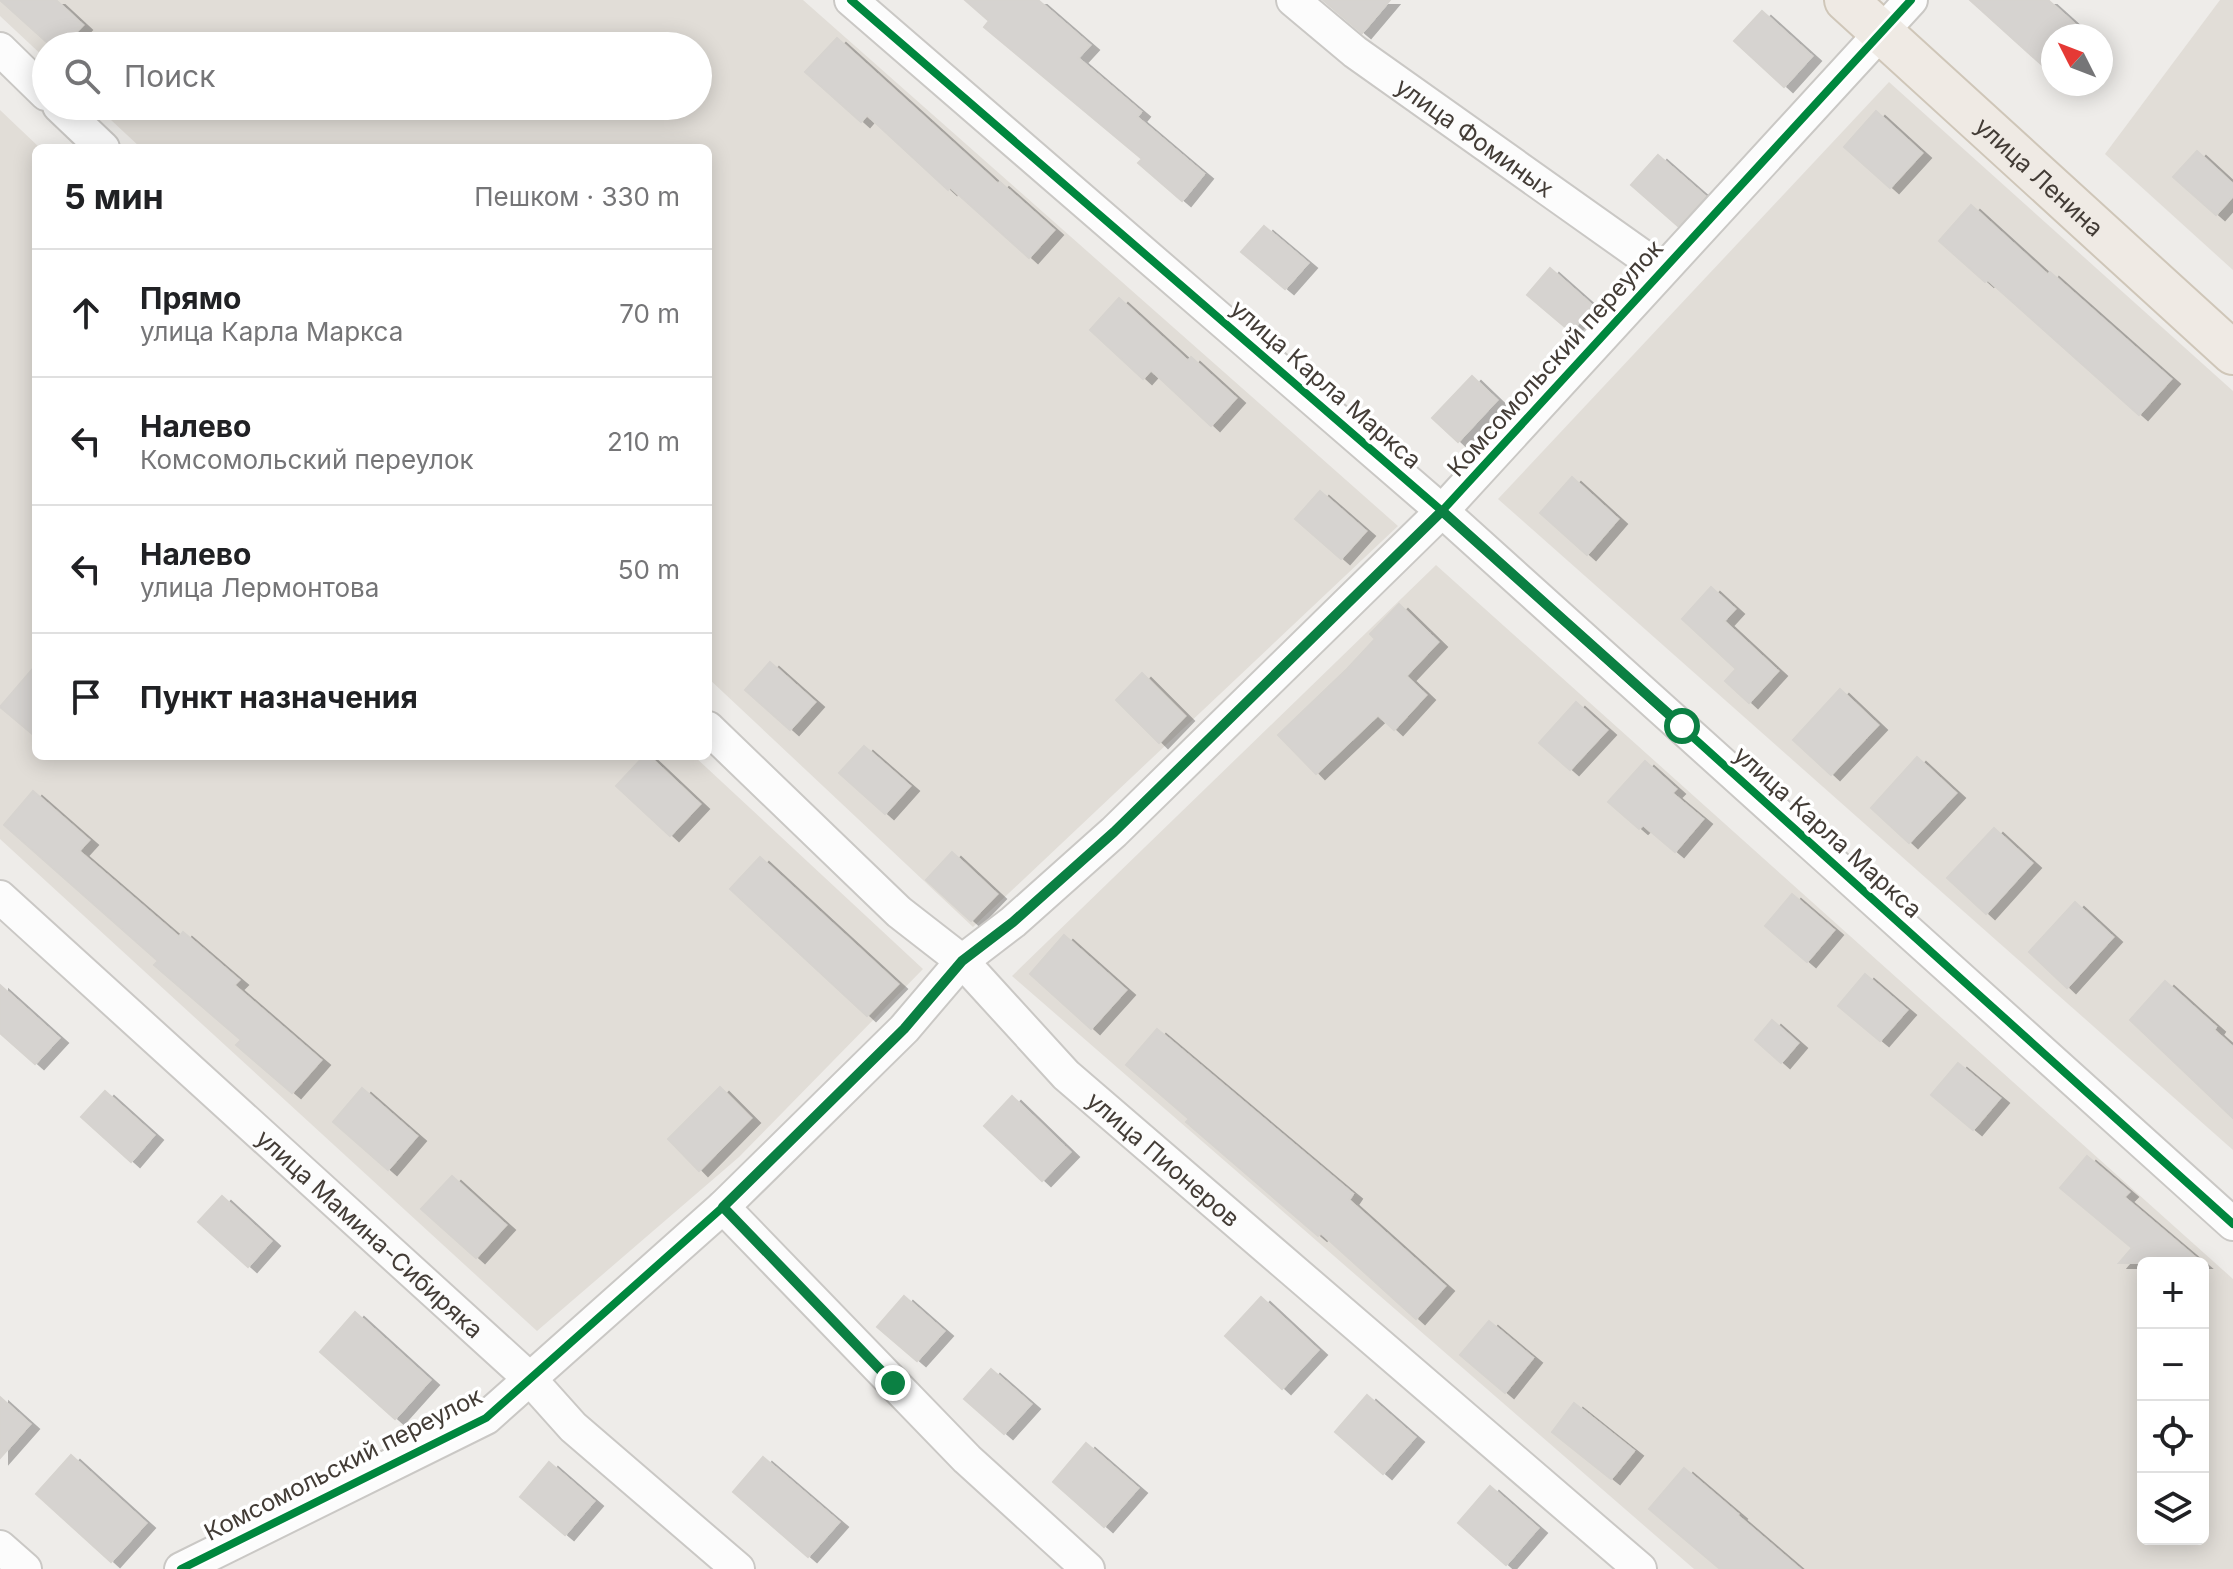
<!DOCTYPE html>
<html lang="ru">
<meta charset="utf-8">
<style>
body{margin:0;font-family:Inter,sans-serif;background:#f6f6f6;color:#202124}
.controls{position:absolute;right:24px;bottom:24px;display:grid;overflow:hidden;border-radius:12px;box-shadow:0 4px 20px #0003}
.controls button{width:72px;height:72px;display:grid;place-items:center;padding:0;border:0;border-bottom:2px solid #e0e0e0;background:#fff;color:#202124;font:40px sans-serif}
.compass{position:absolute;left:2041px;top:24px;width:72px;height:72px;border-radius:50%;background:#fff;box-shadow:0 4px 20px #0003;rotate:312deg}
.stop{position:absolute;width:24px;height:24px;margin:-18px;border:6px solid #0b8043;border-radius:50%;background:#fff}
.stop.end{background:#0b8043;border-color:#fff;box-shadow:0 2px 8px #0008}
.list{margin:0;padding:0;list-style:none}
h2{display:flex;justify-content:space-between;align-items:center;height:104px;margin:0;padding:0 32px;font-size:34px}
h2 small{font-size:26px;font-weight:400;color:#757577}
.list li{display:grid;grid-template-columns:52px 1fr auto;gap:24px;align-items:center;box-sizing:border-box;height:128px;padding:0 32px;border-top:2px solid #e0e0e0}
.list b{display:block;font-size:30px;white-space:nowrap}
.list p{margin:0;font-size:26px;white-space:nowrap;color:#757577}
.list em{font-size:26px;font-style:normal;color:#757577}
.icon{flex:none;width:44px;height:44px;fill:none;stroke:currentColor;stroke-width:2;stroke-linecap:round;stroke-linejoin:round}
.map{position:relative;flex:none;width:2233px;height:1569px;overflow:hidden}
.search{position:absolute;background:#fff;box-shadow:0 4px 20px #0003;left:32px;top:32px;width:680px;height:88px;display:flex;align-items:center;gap:20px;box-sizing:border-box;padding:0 28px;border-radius:44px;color:#757577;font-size:30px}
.panel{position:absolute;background:#fff;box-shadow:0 4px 20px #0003;left:32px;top:144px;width:680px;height:616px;border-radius:12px}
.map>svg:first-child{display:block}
</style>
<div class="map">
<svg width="2233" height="1569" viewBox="0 0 2233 1569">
<defs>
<filter id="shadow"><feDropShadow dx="9" dy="5" stdDeviation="0" flood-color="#0004"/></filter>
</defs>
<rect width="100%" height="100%" fill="#eeece9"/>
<g fill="#e1ddd7" fill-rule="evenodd">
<polygon points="0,0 803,0 1398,526 973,927 708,678 708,148 141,148 96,106 698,106 698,46 46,46 46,59 0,16"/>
<polygon points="2220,0 2233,0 2233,270 2105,154"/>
<polygon points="1889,82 2233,391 2233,1150 1498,499"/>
<polygon points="0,110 40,148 36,148 36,756 694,756 923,969 739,1157 537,1331 0,839"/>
<path d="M1436 565 2233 1279V1569H1694L1012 976ZM2143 1263H2203V1539H2143Z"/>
</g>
<g fill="#d6d3d0" stroke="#d6d3cf" stroke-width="2" filter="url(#shadow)">
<polygon points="0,0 56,0 83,25 63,46 51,46"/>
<polygon points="965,0 1038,0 1090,45 1078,58 1141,112 1137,117 1204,174 1182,201 1138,163 1142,159 984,27 989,21"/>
<polygon points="1323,0 1390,0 1362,33"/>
<polygon points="1970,0 2048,0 2088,36 2053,36 2053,75"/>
<polygon points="1762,11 1812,56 1784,87 1734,41"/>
<polygon points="837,38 998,184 1000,182 1054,230 1029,258 950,187 948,190 867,115 861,122 805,72"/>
<polygon points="1876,111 1922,153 1890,188 1844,147"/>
<polygon points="2197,151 2233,184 2233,196 2216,215 2173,177"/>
<polygon points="1658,155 1705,196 1678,226 1631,185"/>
<polygon points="1971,205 2048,275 2050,272 2171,379 2139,415 1988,280 1985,282 1939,241"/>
<polygon points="1264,226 1308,263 1285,289 1241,252"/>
<polygon points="1550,268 1593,306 1571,332 1527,295"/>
<polygon points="1119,298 1188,361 1191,357 1236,398 1211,426 1151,370 1143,379 1090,330"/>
<polygon points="1472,376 1497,400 1458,442 1432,418"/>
<polygon points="1572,477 1618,519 1587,555 1540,513"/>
<polygon points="1320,491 1366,531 1341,559 1295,519"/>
<polygon points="1711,587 1735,609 1724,621 1778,671 1749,703 1725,681 1736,669 1682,619"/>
<polygon points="1399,604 1438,642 1406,676 1426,695 1394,730 1378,715 1316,774 1278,735 1347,669 1375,639 1370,634"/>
<polygon points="770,662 815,702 790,730 745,690"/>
<polygon points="36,665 36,737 0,707"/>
<polygon points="1142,673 1185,716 1159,743 1116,700"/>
<polygon points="1840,689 1878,725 1831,775 1793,740"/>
<polygon points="1576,702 1607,730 1570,770 1539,743"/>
<polygon points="864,746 910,786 885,814 839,773"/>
<polygon points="644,756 649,756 700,804 670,836 616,786"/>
<polygon points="1917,757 1956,793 1909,843 1871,808"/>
<polygon points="1645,761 1676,789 1672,793 1703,819 1675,852 1643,825 1639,829 1608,802"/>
<polygon points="33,791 89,840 79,851 179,937 183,932 239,980 234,985 321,1060 292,1093 236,1045 241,1040 154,965 158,961 4,825"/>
<polygon points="1994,828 2032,863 1986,914 1947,878"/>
<polygon points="952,852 997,894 971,921 926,880"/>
<polygon points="760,857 898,984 867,1016 730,889"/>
<polygon points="1792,894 1834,930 1807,962 1765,926"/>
<polygon points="2075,902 2113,937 2067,988 2029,952"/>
<polygon points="1064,935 1126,990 1091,1029 1030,974"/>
<polygon points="1865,974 1907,1010 1880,1041 1838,1006"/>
<polygon points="2165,981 2216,1027 2214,1030 2233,1047 2233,1118 2130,1020"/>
<polygon points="0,985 59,1038 35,1064 0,1033"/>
<polygon points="1772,1020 1798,1043 1781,1063 1755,1040"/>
<polygon points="1157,1029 1353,1194 1349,1200 1445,1286 1416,1319 1321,1233 1318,1236 1186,1122 1189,1119 1126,1065"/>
<polygon points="1958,1063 2000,1098 1973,1130 1931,1095"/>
<polygon points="720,1087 751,1118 699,1171 668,1139"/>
<polygon points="362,1088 417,1136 388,1170 333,1122"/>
<polygon points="105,1091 154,1135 131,1162 81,1117"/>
<polygon points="1012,1096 1070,1152 1042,1181 984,1126"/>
<polygon points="2087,1156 2129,1192 2124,1197 2202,1263 2119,1263 2132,1248 2060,1188"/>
<polygon points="452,1176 506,1225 476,1258 421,1209"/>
<polygon points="222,1196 271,1241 248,1267 198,1222"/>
<polygon points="904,1296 944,1331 917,1361 877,1327"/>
<polygon points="1261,1297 1318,1350 1282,1389 1225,1336"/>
<polygon points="355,1312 430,1380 395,1419 320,1352"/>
<polygon points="1489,1321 1533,1358 1505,1393 1460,1355"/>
<polygon points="991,1369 1031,1404 1004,1434 964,1399"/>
<polygon points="1367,1395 1415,1437 1383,1474 1335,1432"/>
<polygon points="0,1397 30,1424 0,1458"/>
<polygon points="1574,1403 1634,1451 1611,1479 1552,1432"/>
<polygon points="1086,1443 1138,1488 1104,1527 1053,1482"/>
<polygon points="71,1455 146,1523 111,1562 36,1494"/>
<polygon points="763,1457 839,1522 808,1557 733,1492"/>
<polygon points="549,1462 594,1501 565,1535 520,1497"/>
<polygon points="1684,1468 1738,1514 1737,1515 1800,1569 1720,1569 1649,1509"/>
<polygon points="1490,1486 1538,1528 1506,1565 1458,1523"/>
</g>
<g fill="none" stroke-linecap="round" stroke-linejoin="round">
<g stroke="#cac8c5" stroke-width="36">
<g id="minor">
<polyline points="851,0 1442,511 2233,1224"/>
<path id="s1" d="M1293 0 1355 52 1662 270"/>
<polyline points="0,49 46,94"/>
<polyline points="59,106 103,148"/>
<path id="s2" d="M708 728 899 912 962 961 1066 1075 1640 1569"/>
<path id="s3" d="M0 897 530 1379 573 1427 738 1569"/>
<polyline points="723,1207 967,1459 1088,1569"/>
<polyline points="0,1547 25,1569"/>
<polyline points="181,1569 486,1418 723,1207 904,1029 962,961 1013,922 1114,832 1442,511 1911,0"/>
</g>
</g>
<g stroke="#cfc6b8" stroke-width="46">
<g id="major">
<path id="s4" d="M1846 0 2233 353"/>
</g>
</g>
<use href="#minor" stroke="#fcfcfc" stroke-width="32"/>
<use href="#major" stroke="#efeae4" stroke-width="42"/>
<g stroke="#fff" stroke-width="13">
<g id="cycleway">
<polyline points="851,0 1442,511 2233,1224"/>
<polyline points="181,1569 486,1418 723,1207 904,1029 962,961 1013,922 1114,832 1442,511 1911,0"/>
</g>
</g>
<use href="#cycleway" stroke="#00873e" stroke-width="8"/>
</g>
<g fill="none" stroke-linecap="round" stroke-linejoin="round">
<polyline stroke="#0b8043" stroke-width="10" points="893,1383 723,1207 904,1029 962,961 1013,922 1114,832 1442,511 1682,726"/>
</g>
<g text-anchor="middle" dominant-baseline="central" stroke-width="7" stroke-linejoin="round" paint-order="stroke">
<g font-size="24" fill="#433c36" stroke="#fff">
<text stroke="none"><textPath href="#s1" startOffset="228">улица Фоминых</textPath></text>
<text stroke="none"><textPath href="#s4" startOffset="262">улица Ленина</textPath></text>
<text transform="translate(1555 358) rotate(-48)">Комсомольский переулок</text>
<text transform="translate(1326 384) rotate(41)">улица Карла Маркса</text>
<text transform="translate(1828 832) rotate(42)">улица Карла Маркса</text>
<text stroke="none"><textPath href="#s2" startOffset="628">улица Пионеров</textPath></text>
<text stroke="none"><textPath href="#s3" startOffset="500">улица Мамина-Сибиряка</textPath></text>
<text transform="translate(343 1464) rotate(-27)">Комсомольский переулок</text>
</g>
</g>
</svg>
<div class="controls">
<button>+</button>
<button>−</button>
<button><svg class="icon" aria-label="locate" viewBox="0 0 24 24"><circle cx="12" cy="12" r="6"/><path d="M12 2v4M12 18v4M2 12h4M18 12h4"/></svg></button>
<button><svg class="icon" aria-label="layers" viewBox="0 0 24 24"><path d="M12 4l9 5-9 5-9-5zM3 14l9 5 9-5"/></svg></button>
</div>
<svg class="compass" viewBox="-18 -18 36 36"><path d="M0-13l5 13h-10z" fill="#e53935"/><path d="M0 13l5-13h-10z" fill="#757577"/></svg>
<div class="stop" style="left:1682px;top:726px"></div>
<div class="stop end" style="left:893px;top:1383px"></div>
<div class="search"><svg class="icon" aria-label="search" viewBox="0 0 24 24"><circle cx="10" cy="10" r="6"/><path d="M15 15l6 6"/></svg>Поиск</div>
<section class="panel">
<h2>5 мин<small>Пешком · 330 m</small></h2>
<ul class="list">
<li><svg class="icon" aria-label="ahead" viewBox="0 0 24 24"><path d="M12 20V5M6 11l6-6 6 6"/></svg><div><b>Прямо</b><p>улица Карла Маркса</p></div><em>70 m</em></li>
<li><svg class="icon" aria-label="left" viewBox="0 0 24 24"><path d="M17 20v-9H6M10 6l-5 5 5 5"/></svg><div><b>Налево</b><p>Комсомольский переулок</p></div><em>210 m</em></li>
<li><svg class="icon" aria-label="left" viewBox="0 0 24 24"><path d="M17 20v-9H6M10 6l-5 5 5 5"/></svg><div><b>Налево</b><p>улица Лермонтова</p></div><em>50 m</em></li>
<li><svg class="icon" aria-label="arrive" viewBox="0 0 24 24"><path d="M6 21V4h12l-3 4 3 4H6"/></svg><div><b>Пункт назначения</b></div></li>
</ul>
</section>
</div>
